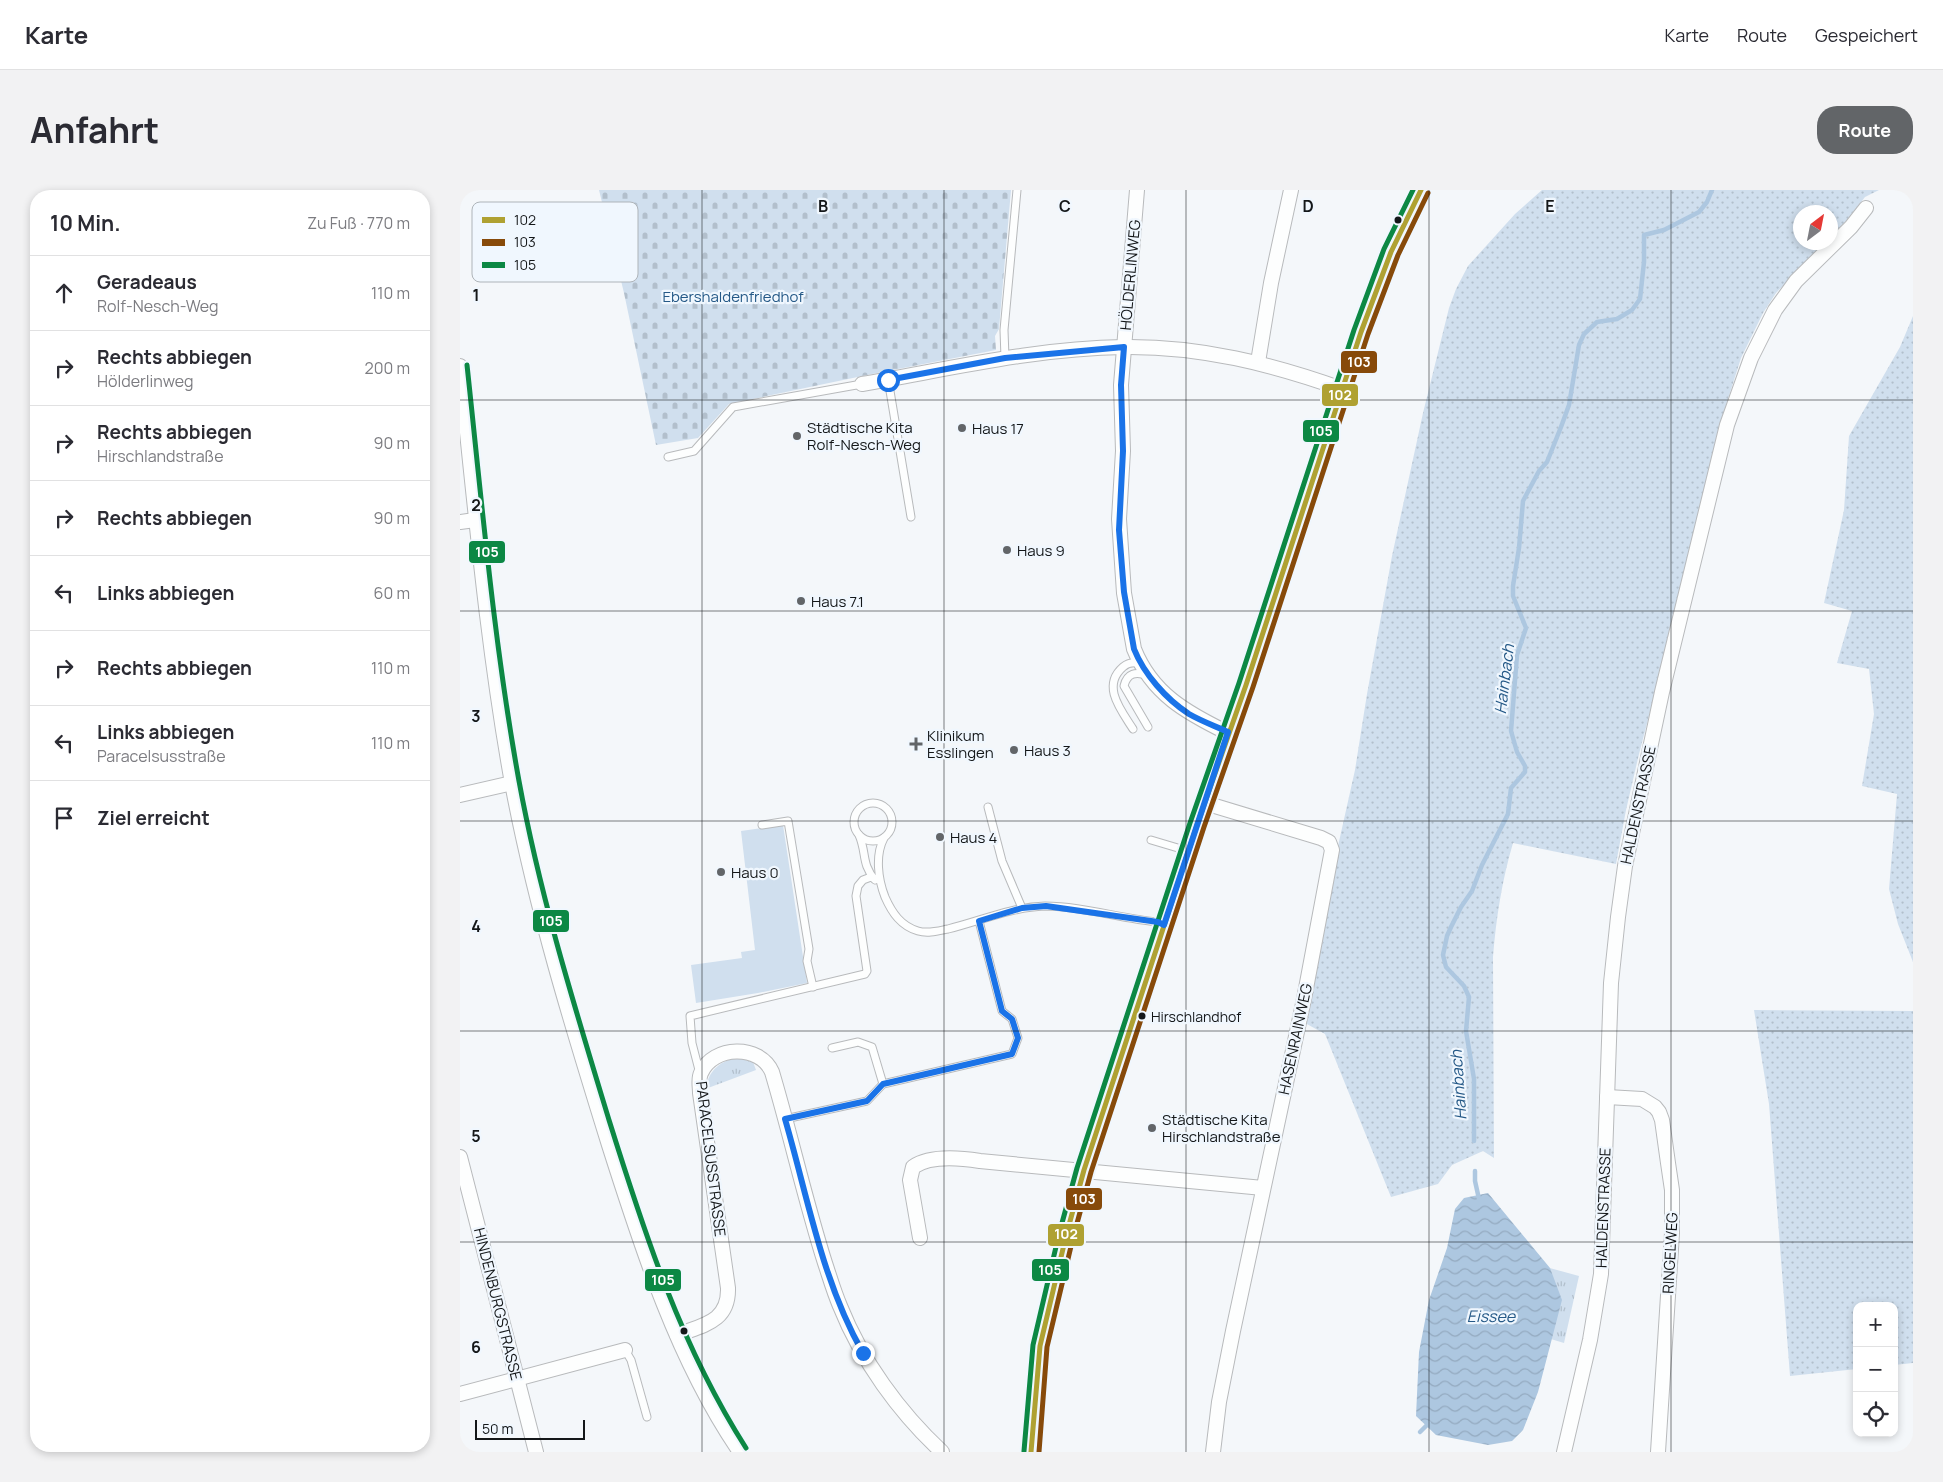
<!DOCTYPE html>
<html lang="de">
<meta charset="utf-8">
<style>
body{margin:0;font-family:Manrope,sans-serif;background:#f2f2f3;color:#2b2b33}
.controls{position:absolute;right:15px;bottom:15px;display:grid;overflow:hidden;border-radius:10px;box-shadow:0 2px 8px #0003}
.controls button{width:45px;height:45px;display:grid;place-items:center;padding:0;border:0;border-bottom:1px solid #e1e1e2;background:#fff;color:#2b2b33;font:25px sans-serif}
.compass{position:absolute;left:1333px;top:15px;width:45px;height:45px;border-radius:50%;background:#fff;box-shadow:0 2px 8px #0003;rotate:32deg}
.scale{position:absolute;left:15px;bottom:12px;width:110px;box-sizing:border-box;padding-left:5px;border:2px solid #141719;border-top:0;font-size:14px;line-height:18px;white-space:nowrap;color:#141719;-webkit-text-stroke:4px #f0f7fe;paint-order:stroke}
.stop{position:absolute;width:15px;height:15px;margin:-11px;border:4px solid #1a73e8;border-radius:50%;background:#fff}
.stop.end{background:#1a73e8;border-color:#fff;box-shadow:0 1px 5px #0008}
.list{margin:0;padding:0;list-style:none}
h2{display:flex;justify-content:space-between;align-items:center;height:65px;margin:0;padding:0 20px;font-size:21px}
h2 small{font-size:16px;font-weight:400;color:#7c7c81}
.list li{display:grid;grid-template-columns:32px 1fr auto;gap:15px;align-items:center;box-sizing:border-box;height:75px;padding:0 20px;border-top:1px solid #e1e1e2}
.list b{display:block;font-size:19px;white-space:nowrap}
.list p{margin:0;font-size:16px;white-space:nowrap;color:#7c7c81}
.list em{font-size:16px;font-style:normal;color:#7c7c81}
.icon{flex:none;width:28px;height:28px;fill:none;stroke:currentColor;stroke-width:2;stroke-linecap:round;stroke-linejoin:round}
.map{position:relative;flex:none;width:1453px;height:1262px;overflow:hidden;border-radius:20px}
header{display:flex;align-items:center;gap:30px;box-sizing:border-box;height:70px;padding:0 25px;background:#fff;border-bottom:1px solid #e1e1e2}
header strong{font-size:24px}
nav{display:flex;gap:28px;margin-inline-start:auto;font-size:18px}
.intro{display:flex;align-items:center;justify-content:space-between;box-sizing:border-box;height:120px;padding:0 30px}
h1{margin:0;font-size:35px}
.button{padding:12px 22px;border-radius:20px;background:#626568;color:#fff;font-size:18px;font-weight:700}
main{display:flex;gap:30px;padding:0 30px}
aside{flex:1;background:#fff;border-radius:20px;box-shadow:0 2px 8px #0003}
.map>svg:first-child{display:block}
</style>
<header>
<strong>Karte</strong>
<nav><a>Karte</a><a>Route</a><a>Gespeichert</a></nav>
</header>
<div class="intro"><h1>Anfahrt</h1><a class="button">Route</a></div>
<main>
<aside>
<h2>10 Min.<small>Zu Fuß · 770 m</small></h2>
<ul class="list">
<li><svg class="icon" aria-label="ahead" viewBox="0 0 24 24"><path d="M12 20V5M6 11l6-6 6 6"/></svg><div><b>Geradeaus</b><p>Rolf-Nesch-Weg</p></div><em>110 m</em></li>
<li><svg class="icon" aria-label="right" viewBox="0 0 24 24"><path d="M7 20v-9h11M14 6l5 5-5 5"/></svg><div><b>Rechts abbiegen</b><p>Hölderlinweg</p></div><em>200 m</em></li>
<li><svg class="icon" aria-label="right" viewBox="0 0 24 24"><path d="M7 20v-9h11M14 6l5 5-5 5"/></svg><div><b>Rechts abbiegen</b><p>Hirschlandstraße</p></div><em>90 m</em></li>
<li><svg class="icon" aria-label="right" viewBox="0 0 24 24"><path d="M7 20v-9h11M14 6l5 5-5 5"/></svg><div><b>Rechts abbiegen</b></div><em>90 m</em></li>
<li><svg class="icon" aria-label="left" viewBox="0 0 24 24"><path d="M17 20v-9H6M10 6l-5 5 5 5"/></svg><div><b>Links abbiegen</b></div><em>60 m</em></li>
<li><svg class="icon" aria-label="right" viewBox="0 0 24 24"><path d="M7 20v-9h11M14 6l5 5-5 5"/></svg><div><b>Rechts abbiegen</b></div><em>110 m</em></li>
<li><svg class="icon" aria-label="left" viewBox="0 0 24 24"><path d="M17 20v-9H6M10 6l-5 5 5 5"/></svg><div><b>Links abbiegen</b><p>Paracelsusstraße</p></div><em>110 m</em></li>
<li><svg class="icon" aria-label="arrive" viewBox="0 0 24 24"><path d="M6 21V4h12l-3 4 3 4H6"/></svg><div><b>Ziel erreicht</b></div></li>
</ul>
</aside>
<div class="map">
<svg width="1453" height="1262" viewBox="0 0 1453 1262">
<defs>
<pattern id="grass-tufts" width="24" height="20" patternUnits="userSpaceOnUse" patternTransform="scale(1.25)"><rect width="24" height="20" fill="#d0dfee"/><path d="M3 7l-1-3M5 7V3M7 7l1-3M15 17l-1-3M17 17v-4M19 17l1-3" fill="none" stroke="#b2bfcc"/></pattern>
<pattern id="cemetery-stones" width="16" height="16" patternUnits="userSpaceOnUse" patternTransform="scale(1.25)"><rect width="16" height="16" fill="#d0dfee"/><path d="M2 7V4a2 2 0 0 1 4 0v3zM10 15v-3a2 2 0 0 1 4 0v3z" fill="#b2bfcc"/></pattern>
<pattern id="garden-dots" width="8" height="8" patternUnits="userSpaceOnUse" patternTransform="scale(1.25)"><rect width="8" height="8" fill="#d0dfee"/><path d="M2 2h.1M6 6h.1" fill="none" stroke="#b2bfcc" stroke-width="1.8" stroke-linecap="round"/></pattern>
<pattern id="water-waves" width="16" height="10" patternUnits="userSpaceOnUse" patternTransform="scale(1.25)"><rect width="16" height="10" fill="#adc7e0"/><path d="M0 5q4-4 8 0t8 0" fill="none" stroke="#94aac0"/></pattern>
</defs>
<rect width="100%" height="100%" fill="#f4f7fa"/>
<g fill="url(#grass-tufts)">
<path d="M278 868 293 872 296 880 248 898 246 897C249 880 261 870 278 868Z"/>
<polygon points="1046,1066 1119,1086 1104,1153 1031,1131"/>
</g>
<polygon fill="url(#cemetery-stones)" points="139,0 551,0 539,139 535,146 536,160 412,184 269,214 238,248 196,255 164,103"/>
<polygon fill="#d0dfee" points="323,635 347,793 298,803 236,813 231,775 282,768 281,762 295,760 281,641"/>
<g fill="url(#garden-dots)">
<path d="M1082 0H1419L1405 7 1387 30 1371 46 1370 22H1340V52L1364 53 1316 103 1303 123 1281 168 1260 234 1218 415 1179 564 1166 620 1156 674 1053 653C1042 690 1036 729 1033 767L1034 968 1023 961 992 975 978 994 931 1007 865 844 845 833 863 749 876 665 895 580 907 504 932 366 963 223 989 118 996 99 1008 76 1055 24Z"/>
<polygon points="1453,126 1453,772 1438,734 1429,699 1437,604 1402,596 1414,524 1409,479 1377,473 1392,421 1364,413 1384,320 1389,246 1440,157"/>
<polygon points="1294,820 1453,821 1453,1173 1434,1175 1434,1116 1397,1116 1397,1179 1330,1186 1309,914"/>
</g>
<polygon fill="url(#water-waves)" points="1028,1003 1090,1078 1102,1110 1078,1202 1063,1240 1052,1251 1028,1255 976,1245 956,1226 959,1162 969,1110 987,1058 995,1019 1004,1008"/>
<g fill="none" stroke-linecap="round" stroke-linejoin="round">
<g stroke="#adc7e0" stroke-width="4.5">
<polyline points="1014,951 1014,889 1006,841 1009,807 1004,796 986,777 983,765 987,746 991,737 1001,717 1012,701 1022,675 1048,624 1051,598 1065,582 1065,576 1057,562 1051,541 1057,465 1066,438 1053,406 1053,396 1059,358 1063,311 1079,281 1087,272 1101,237 1109,215 1119,155 1124,144 1137,132 1157,129 1172,120 1180,109 1184,72 1184,45 1204,40 1239,22 1247,12 1252,0"/>
<polyline points="1015,981 1015,991 1019,1009"/>
<polyline points="960,1242 969,1233"/>
</g>
<g stroke="#b8babc" stroke-width="9">
<g id="service">
<polyline points="545,168 544,140 557,0"/>
<polyline points="428,189 451,327"/>
<polyline points="208,267 234,261 273,217 402,194"/>
<path d="M688 486C676 481 667 483 664 496L688 537"/>
<path d="M673 539C661 520 641 496 663 477 669 472 675 472 681 474"/>
<circle cx="413" cy="632" r="19"/>
<polyline points="528,617 542,671 562,718"/>
<polyline points="302,635 328,631 349,759 347,771 353,797"/>
<path d="M399 645C407 664 401 673 415 690"/>
<path d="M424 648C415 665 418 689 425 707 432 723 441 736 458 741 468 744 478 741 488 739 520 731 552 717 585 716 623 716 661 729 699 732L704 735"/>
<polyline points="691,650 728,661"/>
<polyline points="372,858 398,852 412,857 423,894"/>
<polyline points="240,884 232,853 230,826 405,784 407,781 396,706 398,696 403,690 411,687 415,689"/>
<polyline points="325,929 407,911 423,894 552,864 558,848 552,829 542,821 519,731"/>
<polyline points="165,1160 171,1170 187,1227"/>
</g>
</g>
<g stroke="#b8babc" stroke-width="16">
<g id="minor">
<path d="M677 0 661 195 663 261 659 329 664 403 674 459C692 504 727 523 768 543"/>
<polyline points="798,172 811,93 831,0"/>
<path d="M0 176C15 315 27 455 52 593 75 716 112 836 149 955 182 1059 218 1172 280 1262"/>
<path d="M402 194C489 179 576 158 664 157 740 156 812 174 882 199"/>
<polyline points="0,332 15,330"/>
<polyline points="0,605 52,593"/>
<polyline points="745,613 861,648 869,652 872,660 844,809 773,1141 759,1212 753,1262"/>
<polyline points="1147,907 1182,909 1195,917 1199,922 1202,930 1208,973 1212,1000 1212,1043 1198,1262"/>
<polyline points="0,967 76,1262"/>
<path d="M460 1048 450 990 453 977C470 965 501 968 520 971L803 998"/>
<path d="M217 1145C243 1135 269 1132 268 1098L240 903C240 896 238 889 241 883 253 855 300 854 312 882 331 946 345 1010 365 1073 370 1088 374 1102 380 1116 402 1171 439 1222 482 1262"/>
<polyline points="0,1204 165,1160"/>
<polyline points="1104,1262 1130,1150 1141,1084 1151,793 1158,727 1165,676 1202,502 1267,235 1291,168 1315,120 1336,91 1391,37 1406,18"/>
</g>
</g>
<g stroke="#b8babc" stroke-width="20">
<polyline id="tertiary" points="571,1262 580,1156 606,1046 624,980 680,813 737,635 758,575 768,543 786,495 901,142 931,62 961,0"/>
</g>
<use href="#service" stroke="#fdfefe" stroke-width="7"/>
<use href="#minor" stroke="#fdfefe" stroke-width="14"/>
<use href="#tertiary" stroke="#fdfefe" stroke-width="18"/>
<g stroke="#f0f7fe" stroke-width="9">
<polyline id="bus-1" points="571,1262 580,1156 606,1046 624,980 737,635 786,495 901,142 931,62 961,0"/>
</g>
<g stroke="#f0f7fe" stroke-width="9">
<polyline id="bus-2" points="579,1262 587,1157 613,1048 631,982 744,637 793,497 908,144 938,65 968,3"/>
</g>
<g stroke="#f0f7fe" stroke-width="9">
<g id="bus-3">
<path d="M7 175C22 314 34 454 59 591 80 706 115 818 149 930 185 1045 221 1156 286 1258"/>
<polyline points="564,1261 573,1155 599,1044 617,978 730,633 779,493 894,140 924,59 953,0"/>
</g>
</g>
<use href="#bus-1" stroke="#afa132" stroke-width="5"/>
<use href="#bus-2" stroke="#874a0a" stroke-width="5"/>
<use href="#bus-3" stroke="#0c8844" stroke-width="5"/>
</g>
<g fill="none" stroke-linecap="round" stroke-linejoin="round">
<path stroke="#1a73e8" stroke-width="6" d="M403 1163C362 1091 348 1008 325 929L407 911 423 894 552 864 558 848 552 829 542 821 519 731 562 718 586 716 698 732 704 735 768 542C755 536 741 531 729 524 706 509 684 484 674 459L664 402 659 340 663 261 661 195 664 157 545 168 428 190"/>
</g>
<path fill="none" stroke="#141719" stroke-width="1" stroke-opacity="0.55" d="M242 0V1262M484 0V1262M726 0V1262M969 0V1262M1211 0V1262M0 210H1453M0 421H1453M0 631H1453M0 841H1453M0 1052H1453"/>
<g fill="#141719" stroke="#f0f7fe" stroke-width="2">
<circle cx="938" cy="30" r="4.5"/>
<circle cx="682" cy="826" r="4.5"/>
<circle cx="224" cy="1141" r="4.5"/>
</g>
<g fill="#626568" stroke="#f0f7fe" stroke-width="2">
<circle cx="502" cy="238" r="5"/>
<circle cx="337" cy="246" r="5"/>
<circle cx="547" cy="360" r="5"/>
<circle cx="341" cy="411" r="5"/>
<path d="M453.5 546.5h5v5h5v5h-5v5h-5v-5h-5v-5h5z"/>
<circle cx="554" cy="560" r="5"/>
<circle cx="480" cy="647" r="5"/>
<circle cx="261" cy="682" r="5"/>
<circle cx="692" cy="938" r="5"/>
</g>
<g text-anchor="middle" dominant-baseline="central" stroke-width="4.5" stroke-linejoin="round" paint-order="stroke">
<g font-size="14" fill="#141719" stroke="#f0f7fe" text-anchor="start">
<text x="691" y="826">Hirschlandhof</text>
</g>
<g font-size="15" fill="#141719" stroke="#f0f7fe">
<text transform="translate(670 85) rotate(-85)">HÖLDERLINWEG</text>
<text transform="translate(1178 615) rotate(-78)">HALDENSTRASSE</text>
<text transform="translate(835 849) rotate(-78)">HASENRAINWEG</text>
<text transform="translate(251 969) rotate(83)">PARACELSUSSTRASSE</text>
<text transform="translate(1143 1018) rotate(-88)">HALDENSTRASSE</text>
<text transform="translate(1210 1063) rotate(-87)">RINGELWEG</text>
<text transform="translate(38 1114) rotate(76)">HINDENBURGSTRASSE</text>
</g>
<g font-size="15" fill="#255987" stroke="#f0f7fe">
<text x="273" y="106">Ebershaldenfriedhof</text>
</g>
<g font-size="15" fill="#141719" stroke="#f0f7fe" text-anchor="start">
<text x="347" y="237">Städtische Kita<tspan x="347" dy="17">Rolf-Nesch-Weg</tspan></text>
<text x="512" y="238">Haus 17</text>
<text x="557" y="360">Haus 9</text>
<text x="351" y="411">Haus 7.1</text>
<text x="467" y="545">Klinikum<tspan x="467" dy="17">Esslingen</tspan></text>
<text x="564" y="560">Haus 3</text>
<text x="490" y="647">Haus 4</text>
<text x="271" y="682">Haus 0</text>
<text x="702" y="929">Städtische Kita<tspan x="702" dy="17">Hirschlandstraße</tspan></text>
</g>
<g font-size="16" font-style="italic" fill="#255987" stroke="#f0f7fe">
<text transform="translate(1044 489) rotate(-83)">Hainbach</text>
<text transform="translate(998 895) rotate(-94)">Hainbach</text>
<text x="1031" y="1126">Eissee</text>
</g>
</g>
<rect x="12" y="12" width="166" height="80" rx="8" fill="#f0f7fe" stroke="#aeb4b9" stroke-width="1"/>
<rect x="22" y="27" width="23" height="6" fill="#afa132"/>
<rect x="22" y="49" width="23" height="7" fill="#874a0a"/>
<rect x="22" y="72" width="23" height="6" fill="#0c8844"/>
<g font-size="14" fill="#141719">
<text x="54" y="35">102</text>
<text x="54" y="57">103</text>
<text x="54" y="80">105</text>
</g>
<g font-size="16" text-anchor="middle" font-weight="bold" fill="#141719" stroke="#f0f7fe" stroke-width="4.5" stroke-linejoin="round" paint-order="stroke">
<text x="363" y="22">B</text>
<text x="605" y="22">C</text>
<text x="848" y="22">D</text>
<text x="1090" y="22">E</text>
<text x="16" y="111">1</text>
<text x="16" y="321">2</text>
<text x="16" y="532">3</text>
<text x="16" y="742">4</text>
<text x="16" y="952">5</text>
<text x="16" y="1163">6</text>
</g>
<g stroke="#f0f7fe" stroke-width="2">
<rect x="880" y="160" width="38" height="24" rx="5" fill="#874a0a"/>
<rect x="861" y="193" width="38" height="24" rx="5" fill="#afa132"/>
<rect x="842" y="229" width="38" height="24" rx="5" fill="#0c8844"/>
<rect x="8" y="350" width="38" height="24" rx="5" fill="#0c8844"/>
<rect x="72" y="719" width="38" height="24" rx="5" fill="#0c8844"/>
<rect x="605" y="997" width="38" height="24" rx="5" fill="#874a0a"/>
<rect x="587" y="1033" width="38" height="24" rx="5" fill="#afa132"/>
<rect x="571" y="1068" width="39" height="24" rx="5" fill="#0c8844"/>
<rect x="184" y="1078" width="38" height="24" rx="5" fill="#0c8844"/>
</g>
<g font-size="14" text-anchor="middle" font-weight="bold" fill="#fff">
<text x="899" y="177">103</text>
<text x="880" y="210">102</text>
<text x="861" y="246">105</text>
<text x="27" y="367">105</text>
<text x="91" y="736">105</text>
<text x="624" y="1014">103</text>
<text x="606" y="1049">102</text>
<text x="590" y="1085">105</text>
<text x="203" y="1095">105</text>
</g>
</svg>
<div class="controls">
<button>+</button>
<button>−</button>
<button><svg class="icon" aria-label="locate" viewBox="0 0 24 24"><circle cx="12" cy="12" r="6"/><path d="M12 2v4M12 18v4M2 12h4M18 12h4"/></svg></button>
</div>
<svg class="compass" viewBox="-18 -18 36 36"><path d="M0-13l5 13h-10z" fill="#e53935"/><path d="M0 13l5-13h-10z" fill="#7c7c81"/></svg>
<div class="scale">50 m</div>
<div class="stop" style="left:428px;top:190px"></div>
<div class="stop end" style="left:403px;top:1163px"></div>
</div>
</main>
